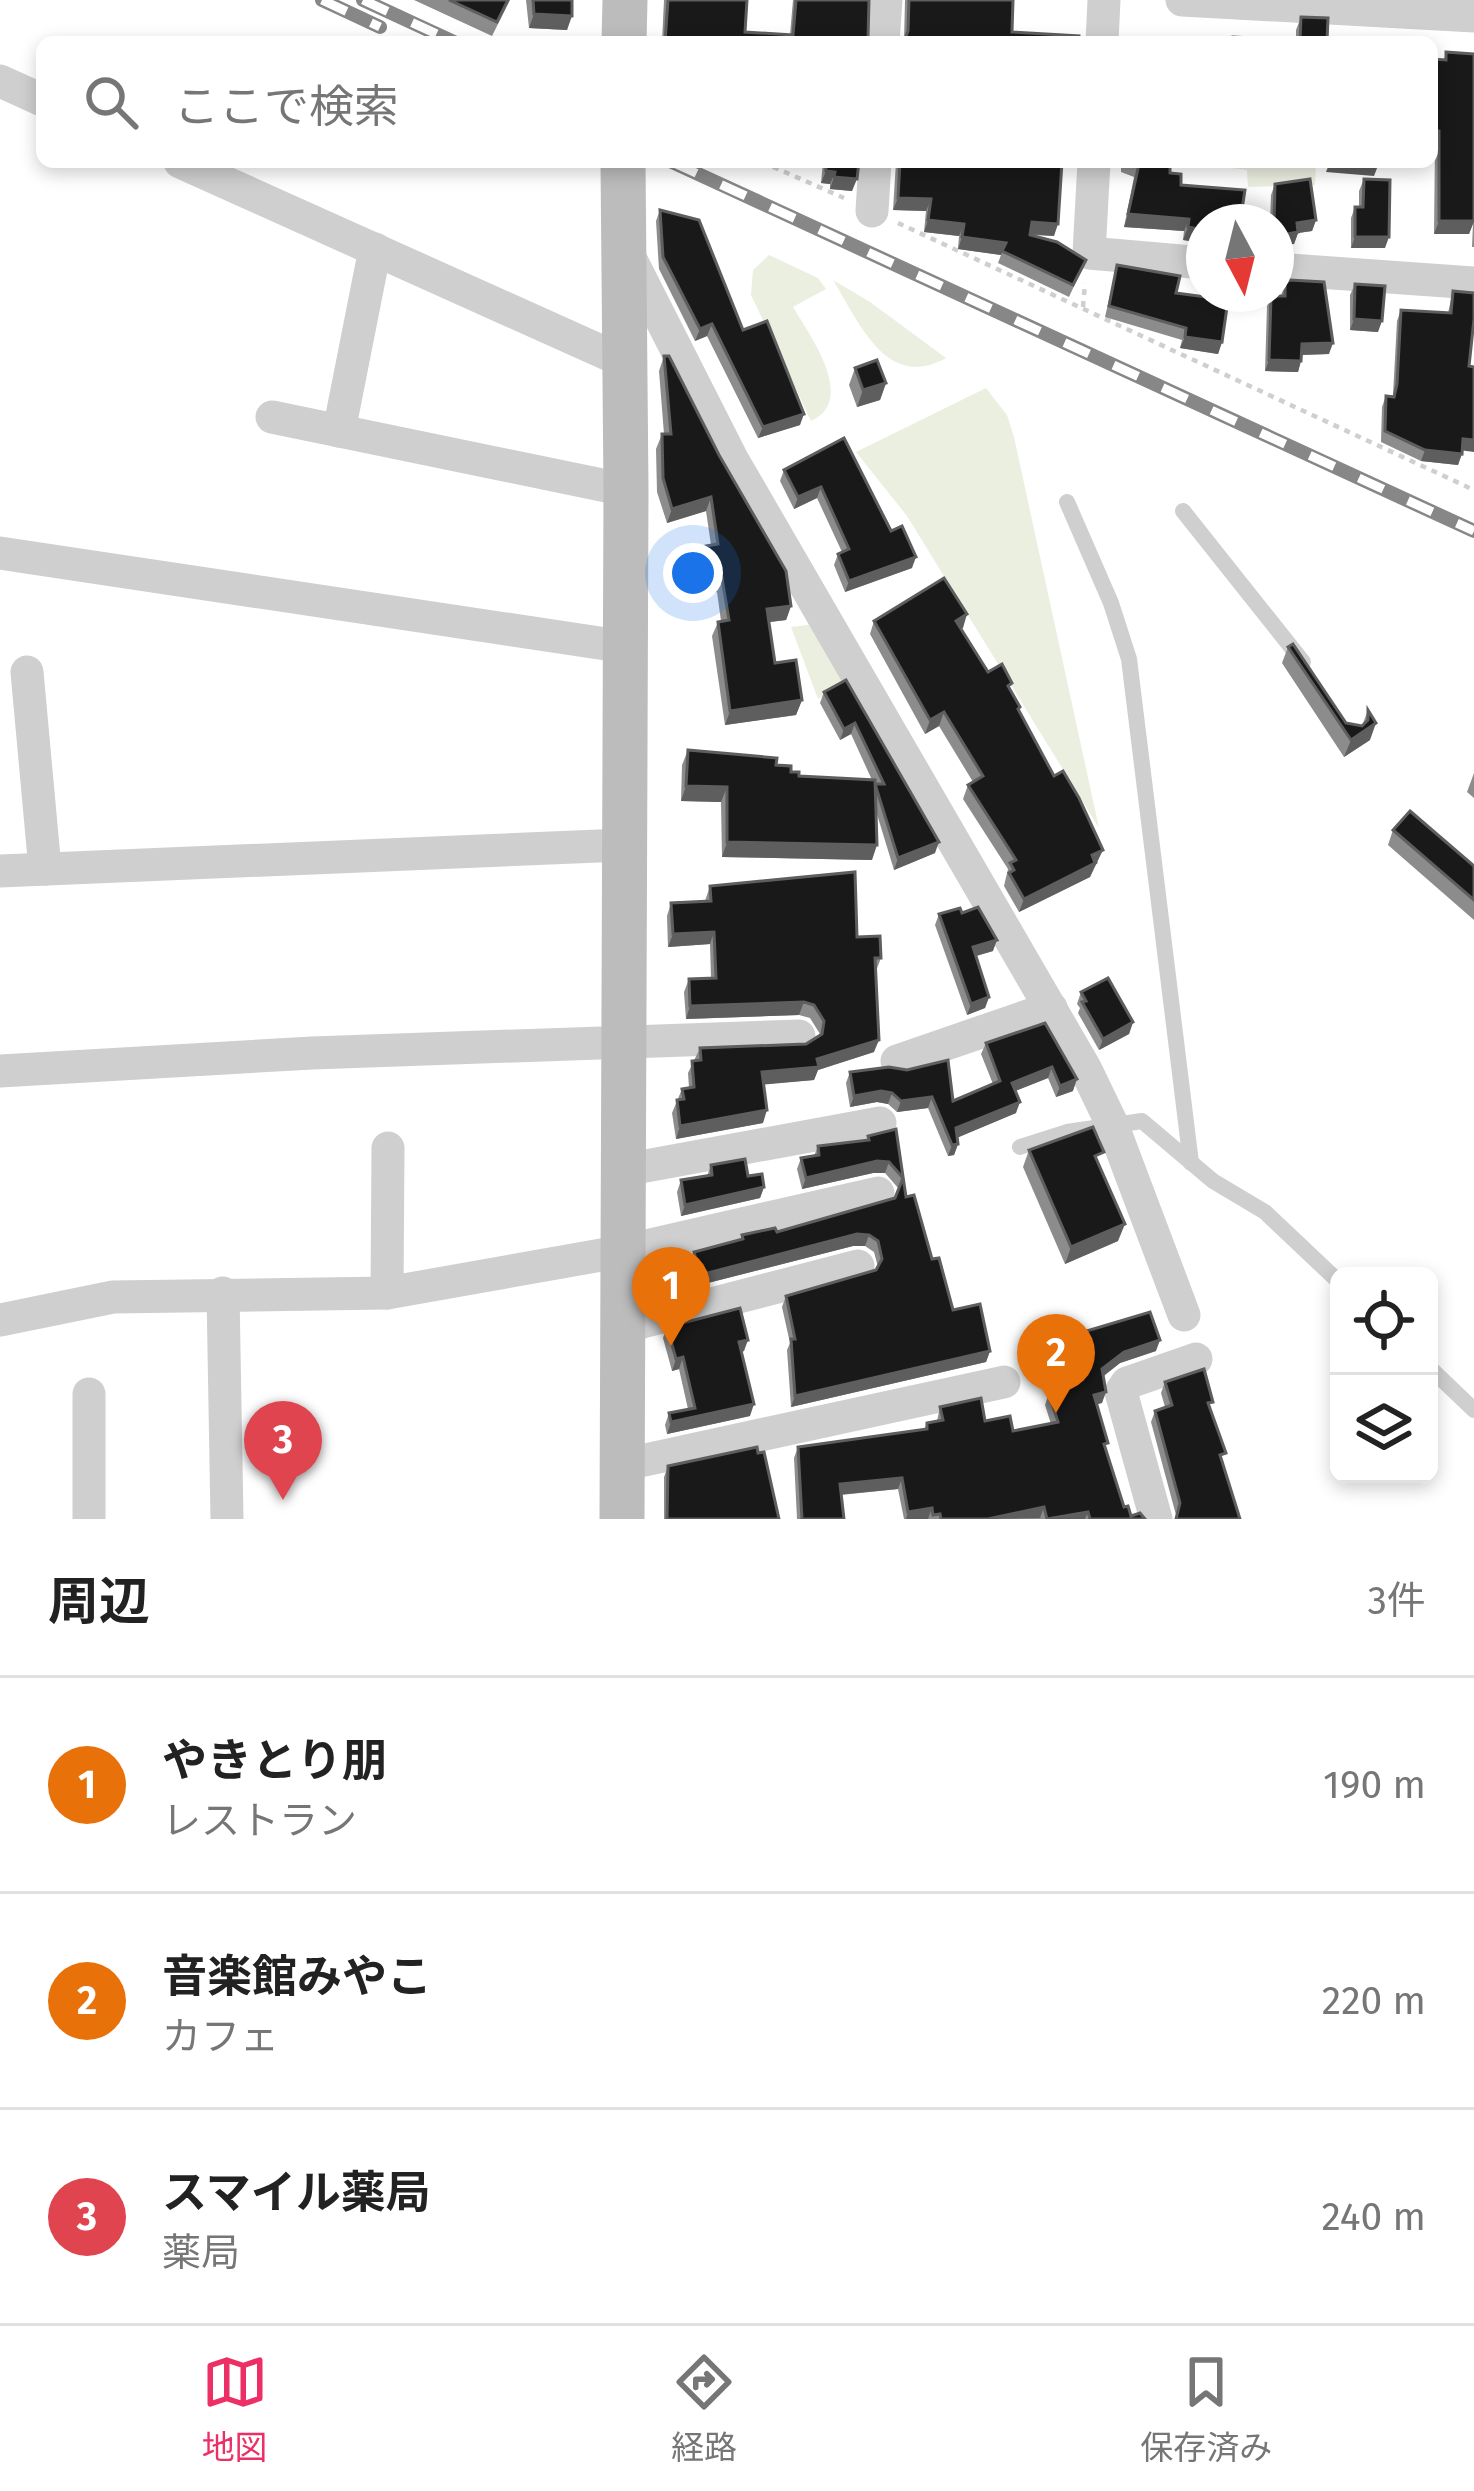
<!DOCTYPE html>
<html lang="ja">
<meta charset="utf-8">
<style>
body{margin:0;font-family:"Fira Sans","Noto Sans JP",sans-serif;background:#f2f2f2;color:#222}
.controls{position:absolute;right:36px;bottom:36px;display:grid;overflow:hidden;border-radius:18px;box-shadow:0 6px 18px #0003}
.controls button{width:108px;height:108px;display:grid;place-items:center;padding:0;border:0;border-bottom:3px solid #e0e0e0;background:#fff;color:#222;font:60px sans-serif}
.compass{position:absolute;left:1186px;top:204px;width:108px;height:108px;border-radius:50%;background:#fff;box-shadow:0 6px 18px #0003;rotate:173deg}
.you{position:absolute;left:693px;top:573px;width:42px;height:42px;margin:-30px;border:9px solid #fff;border-radius:50%;background:#1a73e8;box-shadow:0 0 0 18px #1a73e833}
.badge{display:grid;place-items:center;width:78px;height:78px;border-radius:50%;background:#ec3066;color:#fff;font-size:39px;font-weight:700}
.pin{position:absolute;translate:-50% -99px;filter:drop-shadow(0 3px 6px #0008)}
.pin::after{content:'';position:absolute;top:63px;width:42px;height:36px;background:inherit;clip-path:polygon(0 0,100% 0,50% 100%)}
.list{margin:0;padding:0;list-style:none}
h2{display:flex;justify-content:space-between;align-items:center;height:156px;margin:0;padding:0 48px;font-size:51px}
h2 small{font-size:39px;font-weight:400;color:#767676}
.list li{display:grid;grid-template-columns:78px 1fr auto;gap:36px;align-items:center;box-sizing:border-box;height:216px;padding:0 48px;border-top:3px solid #e0e0e0}
.list b{display:block;font-size:45px;white-space:nowrap}
.list p{margin:0;font-size:39px;white-space:nowrap;color:#767676}
.list em{font-size:39px;font-style:normal;color:#767676}
.icon{flex:none;width:66px;height:66px;fill:none;stroke:currentColor;stroke-width:2;stroke-linecap:round;stroke-linejoin:round}
.map{position:relative;flex:none;width:1474px;height:1519px;overflow:hidden}
.search{position:absolute;background:#fff;box-shadow:0 6px 18px #0003;left:36px;right:36px;top:36px;height:132px;display:flex;align-items:center;gap:30px;box-sizing:border-box;padding:0 42px;border-radius:18px;color:#767676;font-size:45px}
.sheet{height:804px;background:#fff}
nav{display:flex;justify-content:space-around;align-items:center;box-sizing:border-box;height:168px;border-top:3px solid #e0e0e0;background:#fff;font-size:33px;color:#767676}
nav a{display:grid;justify-items:center;gap:6px}
nav .on{color:#ec3066}
.map>svg:first-child{display:block}
</style>
<div class="map">
<svg width="1474" height="1519" viewBox="0 0 1474 1519">
<rect width="100%" height="100%" fill="#fff"/>
<g fill="#ebefe0">
<polygon points="1224,162 1316,162 1315,185 1248,187 1247,170 1224,167"/>
<path d="M769 255 818 278 826 289 793 307C811 337 857 400 811 421L751 295 753 270Z"/>
<path d="M833 280 870 302 946 358C887 391 860 324 833 280Z"/>
<polygon points="986,388 1007,415 1014,437 1099,828 907,516 856,452"/>
<polygon points="823,623 853,680 818,699 791,627"/>
</g>
<g fill="none" stroke-linecap="round" stroke-linejoin="round">
<g stroke="#cfcfcf" stroke-width="4.5" stroke-dasharray="6 6" stroke-linecap="butt">
<polyline points="762,162 844,198"/>
<polyline points="898,223 1474,490"/>
<polyline points="1083,307 1085,283"/>
</g>
<g stroke="#cfcfcf" stroke-width="16">
<polyline points="1067,502 1111,603 1129,659 1191,1163"/>
<polyline points="1183,511 1303,662"/>
<polyline points="1020,1147 1067,1132 1142,1121 1213,1181 1265,1212 1339,1282"/>
<polyline points="1429,1367 1474,1410"/>
</g>
<g stroke="#cfcfcf" stroke-width="33">
<polyline points="1182,0 1474,16"/>
<polyline points="883,42 886,0"/>
<polyline points="1102,42 1104,0"/>
<polyline points="0,81 42,100"/>
<polyline points="180,162 625,362"/>
<polyline points="1094,162 1089,253 1204,263"/>
<polyline points="872,211 875,162"/>
<polyline points="626,250 732,459 1085,1068 1112,1124 1184,1315"/>
<polyline points="1276,269 1474,283"/>
<polyline points="272,417 626,490"/>
<polyline points="339,431 375,249"/>
<polyline points="0,553 626,647"/>
<polyline points="27,672 45,869"/>
<polyline points="0,871 623,845"/>
<polyline points="897,1061 1051,1008"/>
<polyline points="0,1071 312,1053 799,1036"/>
<polyline points="388,1148 387,1293 624,1251 878,1193"/>
<polyline points="624,1170 880,1123"/>
<polyline points="223,1293 227,1519"/>
<polyline points="0,1320 113,1297 387,1293"/>
<polyline points="623,1327 858,1266"/>
<polyline points="89,1394 89,1519"/>
<polyline points="622,1465 1004,1382"/>
<polyline points="1156,1519 1121,1392 1127,1383 1196,1359"/>
</g>
<g stroke="#bcbcbc" stroke-width="45">
<polyline points="624,42 625,0"/>
<polyline points="622,1519 626,490 623,162"/>
</g>
<g stroke="#878787" stroke-width="14">
<g id="rail">
<polyline points="322,0 380,27"/>
<polyline points="363,0 454,42"/>
<polyline points="672,162 1474,531"/>
</g>
</g>
<use href="#rail" stroke="#fff" stroke-width="9" stroke-dasharray="27" stroke-linecap="butt"/>
</g>
<g fill="#8c8c8c">
<polygon points="414,0 510,0 492,36"/>
<polygon points="526,0 572,0 567,30 529,28"/>
<polygon points="664,0 747,0 745,32 790,35 793,0 869,0 868,38 873,42 662,42"/>
<polygon points="905,0 1013,0 1012,32 904,42"/>
<polygon points="1301,17 1327,41 1346,42 1231,42 1233,37 1296,40 1296,30"/>
<polygon points="1446,52 1474,54 1474,247 1472,247 1473,224 1469,234 1434,234 1435,143 1444,60"/>
<polygon points="823,162 859,162 852,191 830,189 830,184 821,183"/>
<polygon points="896,162 1062,162 1054,236 1030,235 1086,260 1069,297 998,263 1001,255 958,249 959,236 924,232 926,211 893,210"/>
<polygon points="1121,162 1163,162 1163,165 1181,185 1204,222 1204,243 1183,240 1184,231 1124,227 1134,177 1121,172"/>
<polygon points="1364,179 1385,248 1351,248 1351,218 1355,207 1359,207 1359,191"/>
<polygon points="1275,184 1316,220 1312,231 1298,233 1294,244 1276,222 1270,222 1271,195"/>
<polygon points="660,210 743,330 800,425 758,438 707,336 695,341 659,269 656,221"/>
<polygon points="1117,265 1176,293 1222,342 1218,354 1180,348 1182,340 1105,317"/>
<polygon points="1285,283 1329,354 1302,355 1298,372 1265,371 1267,306 1271,296 1281,296"/>
<polygon points="1355,284 1378,332 1350,330 1350,295"/>
<polygon points="1453,291 1473,330 1462,450 1458,465 1421,461 1381,442 1382,407 1386,396 1393,395 1397,321 1401,310 1448,313"/>
<polygon points="664,356 791,606 786,620 769,622 775,663 802,700 796,715 725,725 712,636 718,622 721,621 717,592 706,594 701,560 706,546 711,545 706,511 667,523 657,492 656,449 662,434 664,434 659,371"/>
<polygon points="855,368 886,383 880,400 857,407 849,385"/>
<polygon points="844,438 912,568 845,592 834,565 838,554 842,552 817,498 794,509 780,481 784,470"/>
<polygon points="967,614 960,629 988,672 1010,689 1020,707 1019,711 1098,863 1095,865 1090,877 1019,912 1004,886 1008,869 963,799 968,785 973,782 939,726 925,734 870,634 874,621"/>
<polygon points="1288,647 1346,723 1362,726 1368,710 1370,740 1344,757 1282,663"/>
<polygon points="846,680 935,853 894,870 876,811 872,860 722,857 721,802 681,801 682,765 688,750 776,765 799,776 872,780 851,734 840,740 820,703 824,692"/>
<polygon points="1474,773 1474,798 1467,792"/>
<polygon points="1393,830 1474,866 1474,920 1388,845"/>
<polygon points="710,886 857,937 881,958 876,971 874,1052 818,1070 814,1080 764,1084 763,1123 676,1139 672,1113 682,1089 689,1088 688,1073 700,1048 806,1044 820,1034 810,1018 799,1015 686,1019 684,992 689,979 711,978 710,944 668,947 667,916 671,903 705,901"/>
<polygon points="962,913 993,951 976,956 989,997 985,1008 967,1015 935,925 939,914"/>
<polygon points="1081,992 1133,1022 1129,1034 1099,1050 1078,1013 1080,1008 1077,1004"/>
<polygon points="1045,1023 1073,1091 1056,1097 1048,1078 1015,1091 1016,1113 958,1137 958,1144 954,1155 948,1156 928,1108 897,1112 888,1104 877,1102 850,1107 846,1083 850,1072 953,1101 993,1084 981,1054 986,1043"/>
<polygon points="896,1129 906,1197 953,1310 990,1351 986,1362 791,1407 787,1350 790,1343 782,1307 786,1296 876,1270 878,1267 874,1252 865,1246 853,1246 696,1286 690,1264 694,1252 741,1240 742,1235 777,1232 895,1198 899,1189 885,1173 873,1173 802,1189 797,1169 801,1158 814,1156 818,1146 867,1140 868,1136"/>
<polygon points="1029,1150 1099,1166 1118,1241 1065,1264 1023,1167"/>
<polygon points="711,1165 748,1176 764,1187 760,1198 681,1216 677,1192 681,1180 707,1176"/>
<polygon points="667,1327 744,1351 741,1352 750,1416 667,1434 665,1425 669,1413 688,1409 679,1369 672,1371 663,1338"/>
<polygon points="1043,1344 1156,1351 1120,1363 1104,1376 1102,1403 1097,1404 1105,1450 1124,1507 1131,1516 1145,1519 904,1519 898,1489 841,1495 844,1519 797,1519 794,1458 798,1447 924,1430 927,1423 937,1421 940,1407 1013,1431 1051,1424 1045,1405 1049,1393 1039,1355"/>
<polygon points="1165,1382 1210,1410 1223,1462 1240,1519 1175,1519 1176,1515 1151,1422 1155,1411 1165,1407 1161,1393"/>
<polygon points="668,1466 779,1519 664,1519 664,1477"/>
</g>
<g fill="#5e5e5e">
<polygon points="534,14 572,16 567,30 529,28"/>
<polygon points="1432,130 1439,131 1435,143 1432,143"/>
<polygon points="1330,162 1368,162 1379,163 1374,176 1326,172"/>
<polygon points="826,171 835,172 830,184 821,183"/>
<polygon points="834,177 857,179 852,191 830,189"/>
<polygon points="898,198 931,199 926,211 893,210"/>
<polygon points="1128,214 1189,219 1184,231 1124,227"/>
<polygon points="928,220 964,224 959,236 924,232"/>
<polygon points="1316,220 1312,231 1298,233 1294,244 1276,246 1276,236 1297,223"/>
<polygon points="1439,221 1474,221 1469,234 1434,234"/>
<polygon points="1032,222 1058,224 1054,236 1028,234"/>
<polygon points="1188,227 1204,230 1204,243 1183,240"/>
<polygon points="962,237 1006,243 1001,255 958,249"/>
<polygon points="1355,237 1389,237 1385,248 1351,248"/>
<polygon points="1354,319 1382,321 1378,332 1350,330"/>
<polygon points="712,324 707,336 695,341 700,329"/>
<polygon points="1185,337 1222,342 1218,354 1180,348"/>
<polygon points="1333,343 1329,354 1298,355 1302,344"/>
<polygon points="1269,360 1301,361 1298,372 1265,371"/>
<polygon points="886,383 880,400 857,407 863,390"/>
<polygon points="804,414 800,425 758,438 763,427"/>
<polygon points="1463,439 1474,440 1474,452 1459,450"/>
<polygon points="1425,450 1462,454 1458,465 1421,461"/>
<polygon points="821,487 817,498 794,509 798,497"/>
<polygon points="711,497 706,511 667,523 672,509"/>
<polygon points="916,557 912,568 845,592 849,581"/>
<polygon points="722,578 717,592 706,594 711,579"/>
<polygon points="791,606 786,620 762,623 767,609"/>
<polygon points="967,614 963,628 951,635 956,621"/>
<polygon points="802,700 796,715 725,725 730,711"/>
<polygon points="944,712 939,726 925,734 930,720"/>
<polygon points="855,723 851,734 840,740 844,729"/>
<polygon points="1376,723 1370,740 1344,757 1351,740"/>
<polygon points="686,786 727,787 721,802 681,801"/>
<polygon points="727,842 877,845 872,860 722,857"/>
<polygon points="939,842 935,853 894,870 898,858"/>
<polygon points="1103,850 1090,877 1019,912 1024,899"/>
<polygon points="714,932 710,944 668,947 673,934"/>
<polygon points="997,940 993,951 969,958 973,947"/>
<polygon points="989,997 985,1008 967,1015 971,1004"/>
<polygon points="804,1002 799,1015 686,1019 690,1006"/>
<polygon points="1133,1022 1129,1034 1099,1050 1103,1039"/>
<polygon points="879,1040 874,1052 818,1070 814,1080 758,1085 762,1072 817,1059"/>
<polygon points="1052,1067 1048,1078 1008,1094 1012,1083"/>
<polygon points="1077,1079 1073,1091 1056,1097 1060,1086"/>
<polygon points="881,1091 892,1093 888,1104 877,1102 850,1107 854,1096"/>
<polygon points="932,1097 928,1108 897,1112 901,1101"/>
<polygon points="1020,1102 1016,1113 952,1140 956,1128"/>
<polygon points="767,1110 763,1123 676,1139 680,1126"/>
<polygon points="958,1144 954,1155 948,1156 952,1145"/>
<polygon points="877,1161 889,1162 885,1173 873,1173 802,1189 806,1178"/>
<polygon points="764,1187 760,1198 681,1216 685,1205"/>
<polygon points="1125,1224 1118,1241 1065,1264 1071,1247"/>
<polygon points="857,1234 869,1235 865,1246 853,1246 696,1286 700,1275"/>
<polygon points="663,1272 687,1273 685,1278 661,1278"/>
<polygon points="748,1340 744,1351 735,1354 739,1342"/>
<polygon points="1160,1340 1156,1351 1120,1363 1098,1380 1102,1369 1124,1352"/>
<polygon points="990,1351 986,1362 791,1407 795,1396"/>
<polygon points="683,1357 679,1369 672,1371 676,1359"/>
<polygon points="1106,1392 1102,1403 1090,1406 1094,1395"/>
<polygon points="754,1404 750,1416 667,1434 671,1422"/>
<polygon points="902,1478 898,1489 836,1495 840,1484"/>
<polygon points="1044,1507 1040,1518 988,1519"/>
<polygon points="932,1508 928,1519 906,1519 908,1512"/>
<polygon points="1088,1512 1085,1519 1052,1519"/>
</g>
<g fill="#191919" stroke="#5e5e5e" stroke-width="3">
<polygon points="449,0 508,0 497,22"/>
<polygon points="533,0 572,0 572,16 534,14"/>
<polygon points="668,0 747,0 745,32 793,35 796,0 869,0 868,38 873,42 665,42"/>
<polygon points="909,0 1013,0 1012,32 1079,36 1079,42 904,42 908,31"/>
<polygon points="1301,17 1328,18 1327,41 1346,42 1233,42 1233,37 1300,40"/>
<polygon points="1446,52 1474,54 1474,221 1439,221 1439,131 1432,130 1432,59 1446,60"/>
<polygon points="826,162 859,162 857,179 834,177 835,172 826,171"/>
<polygon points="900,162 1062,162 1058,224 1032,222 1030,235 1057,242 1086,260 1073,285 1002,251 1006,243 962,237 964,224 928,220 931,199 898,198"/>
<polygon points="1133,162 1163,162 1163,165 1170,166 1170,173 1181,174 1181,185 1245,190 1240,222 1204,222 1204,230 1188,227 1189,219 1128,214 1139,164"/>
<polygon points="1310,179 1316,220 1297,223 1298,232 1276,236 1276,222 1274,222 1275,184"/>
<polygon points="1364,179 1390,180 1389,237 1355,237 1355,207 1363,207"/>
<polygon points="660,210 699,220 743,330 767,321 804,414 763,427 712,324 700,329 663,257"/>
<polygon points="1117,265 1180,276 1176,293 1228,300 1222,342 1185,337 1186,328 1109,306"/>
<polygon points="1290,280 1324,282 1333,343 1302,344 1301,361 1269,360 1271,296 1285,296 1285,283"/>
<polygon points="1355,284 1385,286 1382,321 1354,319"/>
<polygon points="1453,291 1474,293 1474,319 1469,366 1474,367 1474,440 1463,439 1462,454 1425,450 1385,431 1386,396 1394,397 1397,384 1401,310 1451,313"/>
<polygon points="664,356 669,356 719,455 786,571 791,606 767,609 775,663 796,660 802,700 730,711 718,622 729,620 722,578 711,579 706,546 718,544 711,497 672,509 663,478 662,434 671,434"/>
<polygon points="877,360 886,383 863,390 855,368"/>
<polygon points="844,438 891,531 902,526 916,557 849,581 838,554 849,549 821,487 798,497 784,470"/>
<polygon points="944,578 967,614 956,621 988,672 1002,664 1012,683 1008,686 1020,707 1018,709 1054,776 1063,771 1079,798 1103,850 1092,855 1095,863 1024,899 1009,873 1014,870 1010,863 1016,860 968,785 983,776 944,712 930,720 874,621"/>
<polygon points="1293,644 1346,723 1362,726 1368,720 1368,710 1376,723 1351,740 1288,647"/>
<polygon points="846,680 939,842 898,858 875,784 884,784 855,723 844,729 824,692"/>
<polygon points="688,750 777,758 776,765 791,766 791,772 799,772 799,776 875,780 877,845 727,842 727,787 686,786"/>
<polygon points="1410,811 1474,866 1474,900 1393,830"/>
<polygon points="855,872 857,937 880,936 881,958 875,958 879,1040 817,1059 819,1067 762,1072 767,1110 680,1126 677,1100 684,1099 682,1089 694,1087 692,1061 701,1060 700,1048 806,1044 822,1034 824,1021 814,1005 804,1002 690,1006 689,979 716,978 714,932 673,934 671,903 711,901 710,886"/>
<polygon points="978,907 997,940 973,947 989,997 971,1004 939,914 960,908 962,913"/>
<polygon points="1108,978 1133,1022 1103,1039 1082,1002 1086,1001 1081,992"/>
<polygon points="1045,1023 1077,1079 1060,1086 1052,1067 1012,1083 1020,1102 956,1128 958,1144 952,1145 932,1097 901,1101 892,1093 881,1091 854,1096 850,1072 889,1067 907,1070 948,1060 953,1101 1000,1081 986,1043"/>
<polygon points="1093,1127 1104,1152 1095,1156 1125,1224 1071,1247 1029,1150"/>
<polygon points="896,1129 906,1197 914,1195 932,1259 939,1258 953,1310 980,1304 990,1351 795,1396 791,1339 795,1339 786,1296 876,1270 882,1259 878,1241 869,1235 857,1234 700,1275 694,1252 743,1239 742,1235 775,1228 777,1232 895,1198 903,1178 889,1162 877,1161 806,1178 801,1158 819,1155 818,1146 869,1140 868,1136"/>
<polygon points="745,1159 748,1176 762,1174 764,1187 685,1205 681,1180 712,1175 711,1165"/>
<polygon points="687,1253 687,1273 663,1272 663,1258"/>
<polygon points="740,1308 748,1340 739,1342 754,1404 671,1422 669,1413 695,1408 683,1357 676,1359 667,1327"/>
<polygon points="1150,1312 1160,1340 1124,1352 1102,1369 1106,1392 1094,1395 1108,1443 1104,1444 1124,1507 1128,1506 1131,1516 1140,1513 1145,1519 1090,1519 1088,1512 1047,1519 1044,1507 988,1519 941,1519 940,1514 933,1515 932,1508 908,1512 902,1478 840,1484 844,1519 802,1519 798,1447 927,1429 927,1423 943,1420 940,1407 981,1398 985,1421 1010,1416 1013,1431 1058,1422 1049,1394 1056,1391 1043,1344"/>
<polygon points="1204,1369 1213,1402 1208,1403 1226,1453 1220,1455 1240,1519 1176,1519 1180,1503 1155,1411 1172,1405 1165,1382"/>
<polygon points="757,1447 758,1453 764,1452 779,1519 667,1519 668,1466"/>
</g>
</svg>
<div class="controls">
<button><svg class="icon" aria-label="locate" viewBox="0 0 24 24"><circle cx="12" cy="12" r="6"/><path d="M12 2v4M12 18v4M2 12h4M18 12h4"/></svg></button>
<button><svg class="icon" aria-label="layers" viewBox="0 0 24 24"><path d="M12 4l9 5-9 5-9-5zM3 14l9 5 9-5"/></svg></button>
</div>
<svg class="compass" viewBox="-18 -18 36 36"><path d="M0-13l5 13h-10z" fill="#e53935"/><path d="M0 13l5-13h-10z" fill="#767676"/></svg>
<div class="you"></div>
<div class="pin badge" style="left:671px;top:1346px;background:#e8710a">1</div>
<div class="pin badge" style="left:1056px;top:1413px;background:#e8710a">2</div>
<div class="pin badge" style="left:283px;top:1500px;background:#e0444e">3</div>
<div class="search"><svg class="icon" aria-label="search" viewBox="0 0 24 24"><circle cx="10" cy="10" r="6"/><path d="M15 15l6 6"/></svg>ここで検索</div>
</div>
<section class="sheet">
<h2>周辺<small>3件</small></h2>
<ul class="list">
<li><span class="badge" style="background:#e8710a">1</span><div><b>やきとり朋</b><p>レストラン</p></div><em>190 m</em></li>
<li><span class="badge" style="background:#e8710a">2</span><div><b>音楽館みやこ</b><p>カフェ</p></div><em>220 m</em></li>
<li><span class="badge" style="background:#e0444e">3</span><div><b>スマイル薬局</b><p>薬局</p></div><em>240 m</em></li>
</ul>
</section>
<nav>
<a class="on"><svg class="icon" aria-label="map" viewBox="0 0 24 24"><path d="M3 6l6-2 6 2 6-2v14l-6 2-6-2-6 2zM9 4v14M15 6v14"/></svg>地図</a>
<a><svg class="icon" aria-label="directions" viewBox="0 0 24 24"><path d="M12 3l9 9-9 9-9-9zM9 14v-3h6M13 9l2 2-2 2"/></svg>経路</a>
<a><svg class="icon" aria-label="saved" viewBox="0 0 24 24"><path d="M7 4h10v16l-5-4-5 4z"/></svg>保存済み</a>
</nav>
